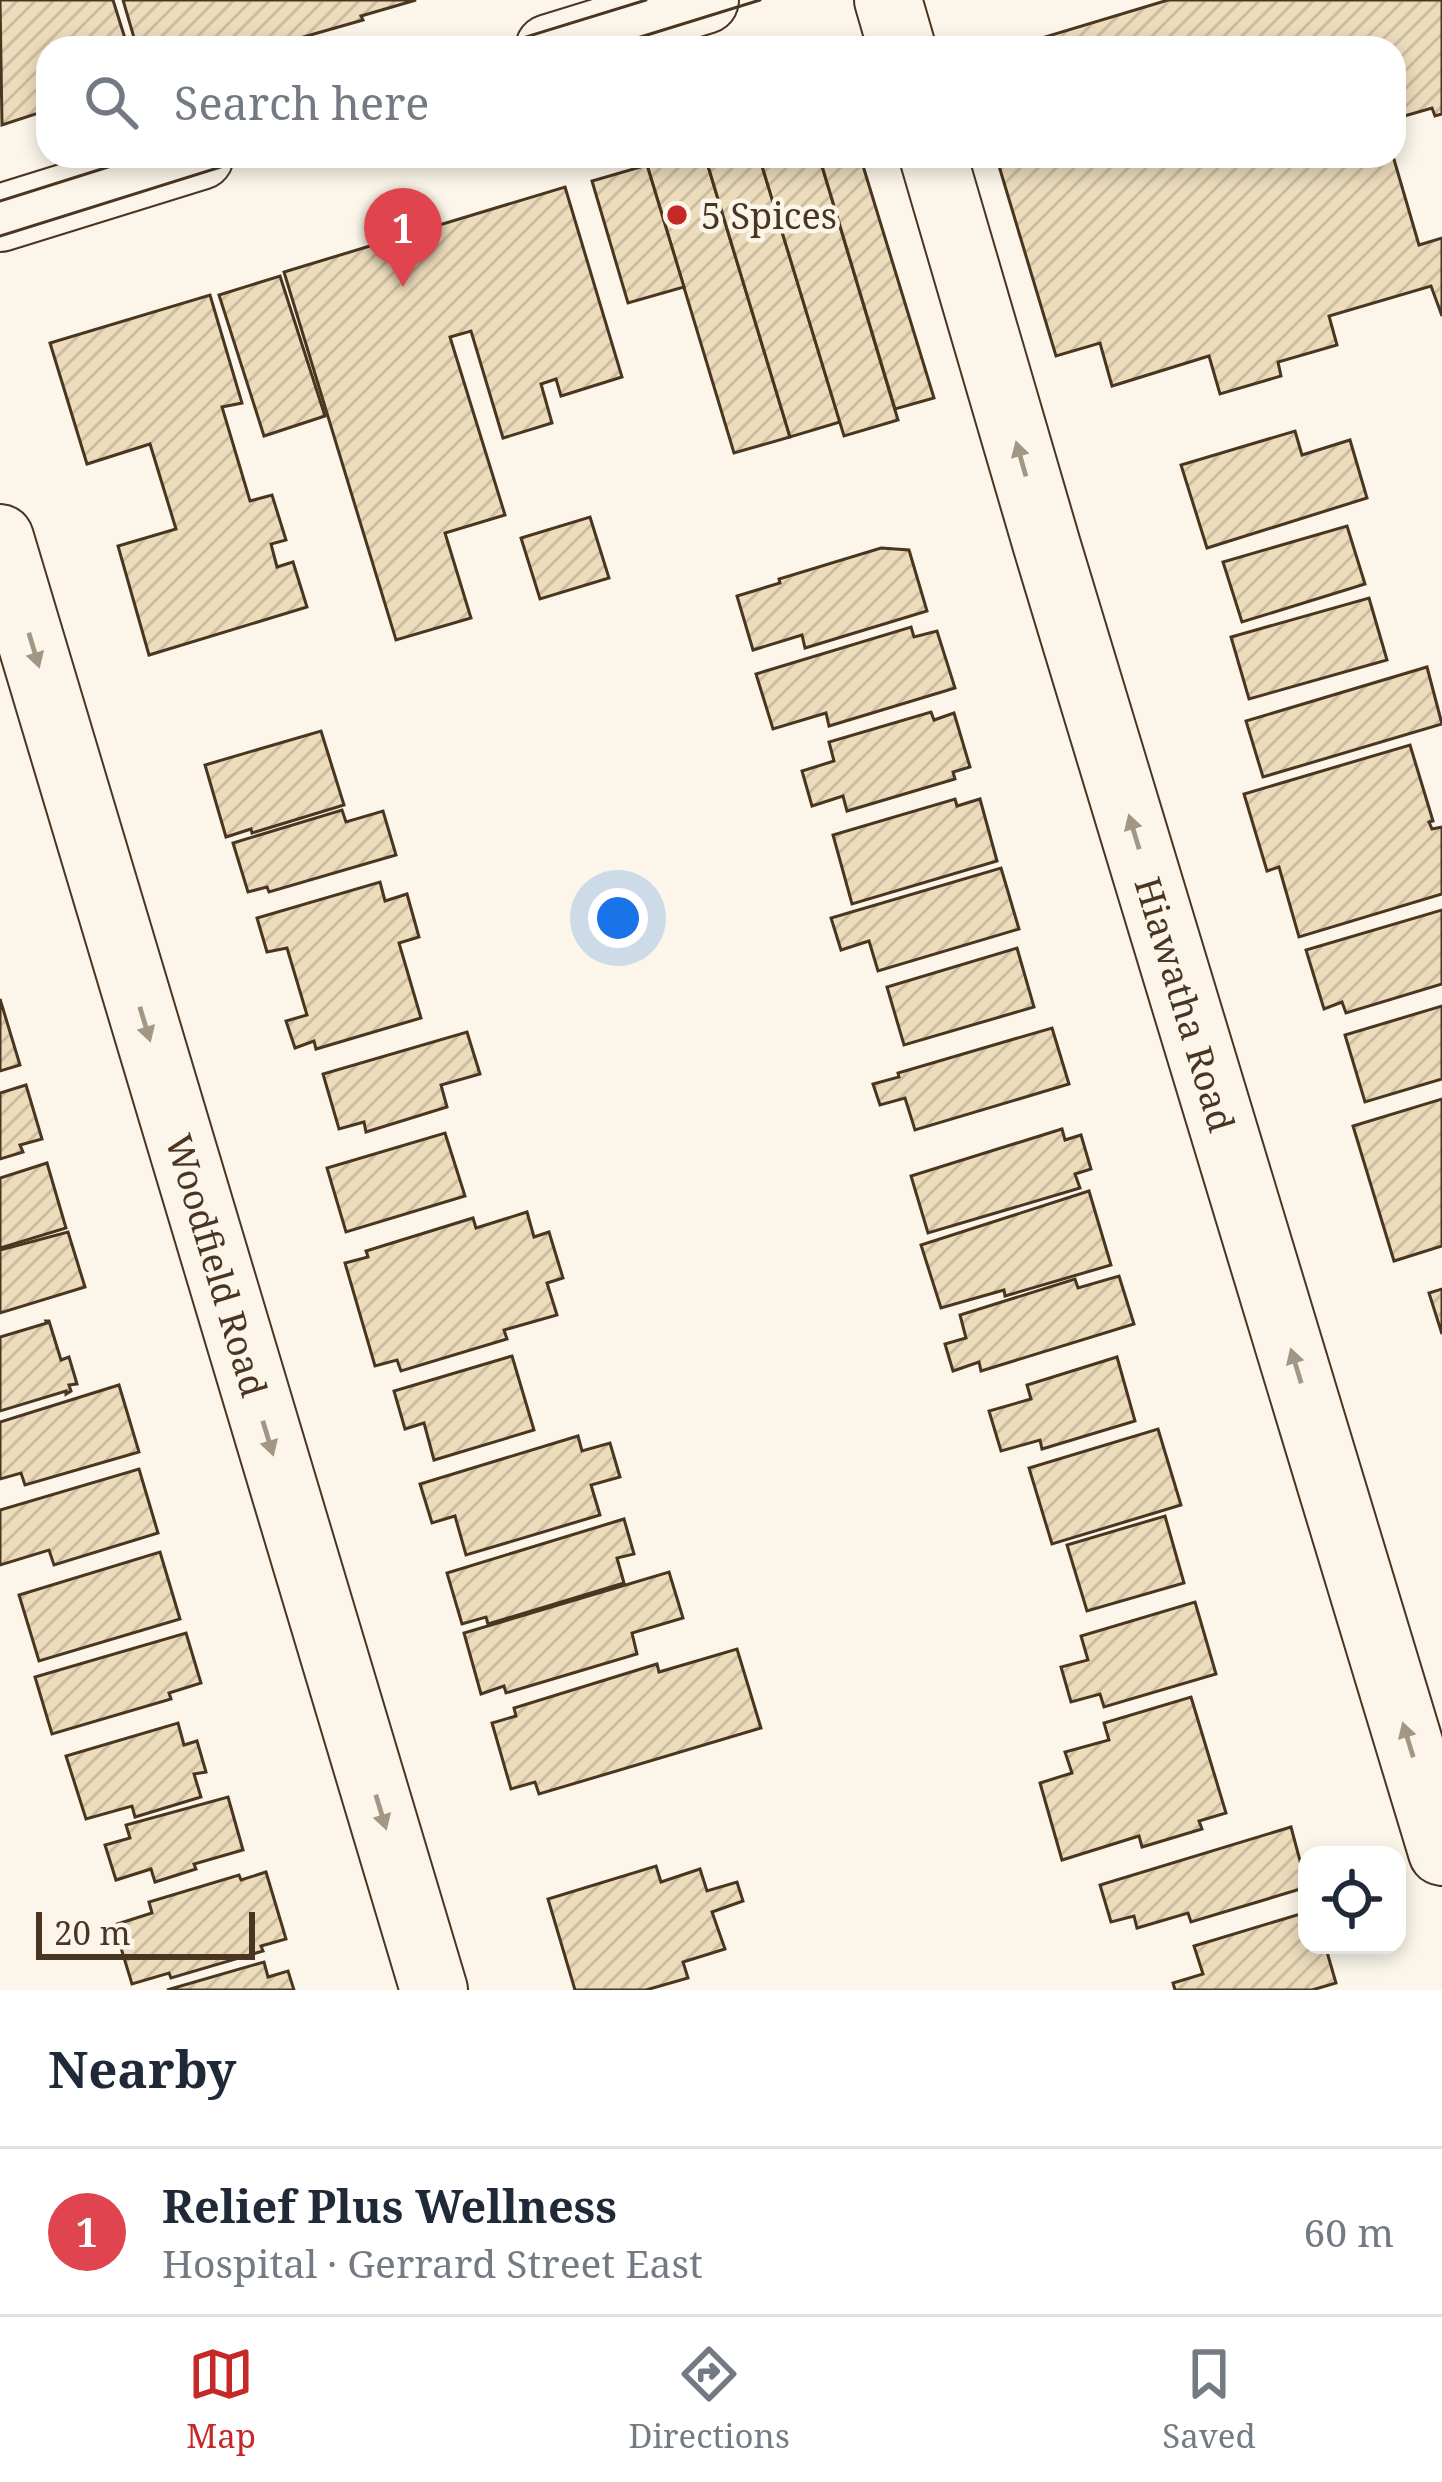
<!DOCTYPE html>
<meta charset="utf-8">
<style>
body{margin:0;font-family:"Noto Serif",serif;background:#f2f2f3;color:#1f2937}
.controls{position:absolute;right:36px;bottom:36px;display:grid;overflow:hidden;border-radius:24px;box-shadow:0 6px 18px #0003}
.controls button{width:108px;height:108px;display:grid;place-items:center;padding:0;border:0;border-bottom:3px solid #e0e1e3;background:#fff;color:#1f2937;font:60px sans-serif}
.scale{position:absolute;left:36px;bottom:30px;width:219px;box-sizing:border-box;padding-left:12px;border:6px solid #4a3520;border-top:0;font-size:33px;line-height:42px;white-space:nowrap;color:#4a3520;-webkit-text-stroke:9px #fbf6e9;paint-order:stroke}
.you{position:absolute;left:618px;top:918px;width:42px;height:42px;margin:-30px;border:9px solid #fff;border-radius:50%;background:#1a73e8;box-shadow:0 0 0 18px #1a73e833}
.badge{display:grid;place-items:center;width:78px;height:78px;border-radius:50%;background:#c62828;color:#fff;font-size:39px;font-weight:700}
.pin{position:absolute;translate:-50% -99px;filter:drop-shadow(0 3px 6px #0008)}
.pin::after{content:'';position:absolute;top:63px;width:42px;height:36px;background:inherit;clip-path:polygon(0 0,100% 0,50% 100%)}
.list{margin:0;padding:0;list-style:none}
h2{display:flex;justify-content:space-between;align-items:center;height:156px;margin:0;padding:0 48px;font-size:51px}
h2 small{font-size:39px;font-weight:400;color:#747a83}
.list li{display:grid;grid-template-columns:78px 1fr auto;gap:36px;align-items:center;box-sizing:border-box;height:168px;padding:0 48px;border-top:3px solid #e0e1e3}
.list b{display:block;font-size:45px;white-space:nowrap}
.list p{margin:0;font-size:39px;white-space:nowrap;color:#747a83}
.list em{font-size:39px;font-style:normal;color:#747a83}
.icon{flex:none;width:66px;height:66px;fill:none;stroke:currentColor;stroke-width:2;stroke-linecap:round;stroke-linejoin:round}
.map{position:relative;flex:none;width:1442px;height:1990px;overflow:hidden}
.search{position:absolute;background:#fff;box-shadow:0 6px 18px #0003;left:36px;right:36px;top:36px;height:132px;display:flex;align-items:center;gap:30px;box-sizing:border-box;padding:0 42px;border-radius:36px;color:#747a83;font-size:45px}
.sheet{height:324px;background:#fff}
nav{display:flex;justify-content:space-around;align-items:center;box-sizing:border-box;height:168px;border-top:3px solid #e0e1e3;background:#fff;font-size:33px;color:#747a83}
nav a{display:grid;justify-items:center;gap:6px}
nav .on{color:#c62828}
.map>svg:first-child{display:block}
</style>
<div class="map">
<svg width="1442" height="1990" viewBox="0 0 1442 1990">
<defs>
<pattern id="building-hatch" width="6" height="6" patternUnits="userSpaceOnUse" patternTransform="scale(3)"><rect width="6" height="6" fill="#ecdcbc"/><path d="M-1 1l2-2M0 6l6-6M5 7l2-2" fill="none" stroke="#ccbda1"/></pattern>
</defs>
<rect width="100%" height="100%" fill="#fbf6e9"/>
<g fill="url(#building-hatch)" stroke="#4a3520" stroke-width="3">
<polygon points="0,0 113,0 128,48 48,48 48,110 2,125"/>
<polygon points="123,0 416,0 361,16 363,20 265,48 137,48"/>
<polygon points="1168,0 1442,0 1442,114 1435,116 1432,108 1394,119 1394,48 981,48 1011,39 1012,47"/>
<polygon points="676,156 705,156 790,437 734,453 647,165"/>
<polygon points="705,156 759,156 840,422 790,437"/>
<polygon points="759,156 819,156 898,420 844,436"/>
<polygon points="819,156 860,156 934,398 895,409"/>
<polygon points="996,156 1393,156 1419,245 1442,238 1442,316 1431,286 1329,316 1337,345 1278,362 1281,376 1220,394 1209,356 1112,386 1100,343 1056,356"/>
<polygon points="647,165 684,287 628,303 592,181"/>
<polygon points="565,187 622,377 561,396 556,379 541,384 552,423 503,438 471,331 450,337 505,515 445,533 471,618 396,640 284,272"/>
<polygon points="280,276 325,416 264,436 219,295"/>
<polygon points="210,295 242,403 222,407 250,501 272,495 286,540 271,544 277,567 293,562 307,607 149,655 118,546 176,529 150,444 87,464 50,343"/>
<polygon points="1295,431 1302,455 1350,440 1367,498 1207,548 1181,465"/>
<polygon points="590,517 609,578 540,599 521,538"/>
<polygon points="1347,526 1365,584 1242,622 1223,562"/>
<polygon points="881,548 909,550 927,611 805,648 802,635 753,650 737,596 780,583 779,579"/>
<polygon points="1369,598 1387,660 1249,699 1231,637"/>
<polygon points="911,627 914,637 937,631 955,688 829,726 826,713 773,729 756,674"/>
<polygon points="1427,667 1442,724 1263,777 1246,721"/>
<polygon points="931,712 934,720 954,713 970,767 953,772 955,779 847,811 843,796 812,806 802,771 834,761 829,742"/>
<polygon points="321,731 344,805 252,833 251,829 226,837 205,765"/>
<polygon points="1410,745 1433,821 1429,822 1432,829 1442,827 1442,894 1299,937 1279,867 1267,871 1244,794"/>
<polygon points="955,799 957,806 980,799 997,861 852,904 833,835"/>
<polygon points="342,810 346,822 383,811 396,855 269,892 267,887 248,892 233,843"/>
<polygon points="1001,868 1019,929 878,971 869,941 841,950 831,918"/>
<polygon points="380,882 385,901 407,894 419,937 399,943 421,1018 316,1049 314,1041 295,1048 286,1021 307,1015 287,948 267,952 257,918"/>
<polygon points="1442,910 1442,984 1346,1013 1342,1002 1324,1009 1306,950"/>
<polygon points="1017,948 1034,1007 904,1045 887,987"/>
<polygon points="0,999 20,1065 0,1071"/>
<polygon points="1442,1006 1442,1079 1365,1102 1345,1035"/>
<polygon points="1052,1028 1069,1084 915,1130 905,1098 880,1105 873,1084 899,1077 898,1073"/>
<polygon points="467,1032 480,1074 441,1085 447,1107 366,1132 364,1122 339,1129 323,1074"/>
<polygon points="26,1085 42,1139 20,1145 23,1152 0,1159 0,1093"/>
<polygon points="1442,1099 1442,1246 1394,1261 1353,1126"/>
<polygon points="1062,1129 1065,1140 1081,1135 1091,1169 1075,1174 1080,1188 928,1233 911,1176"/>
<polygon points="445,1133 465,1196 346,1232 327,1168"/>
<polygon points="47,1163 66,1228 0,1248 0,1178"/>
<polygon points="1089,1191 1111,1265 1005,1296 1004,1290 941,1308 921,1245"/>
<polygon points="527,1212 534,1237 549,1232 563,1278 547,1283 557,1315 504,1330 507,1339 401,1371 397,1360 375,1366 345,1263 368,1257 366,1251 473,1218 476,1228"/>
<polygon points="68,1232 85,1287 0,1313 0,1250"/>
<polygon points="1119,1276 1134,1324 981,1371 979,1362 953,1371 945,1344 966,1338 960,1315 1075,1279 1078,1288"/>
<polygon points="1442,1289 1442,1334 1429,1293"/>
<polygon points="46,1321 49,1321 61,1360 69,1357 77,1384 69,1385 71,1391 66,1394 66,1391 0,1411 0,1337 47,1323"/>
<polygon points="512,1356 534,1430 434,1460 424,1423 405,1429 394,1391"/>
<polygon points="1117,1357 1135,1421 1042,1449 1040,1440 1001,1451 989,1411 1031,1399 1027,1385"/>
<polygon points="119,1385 139,1452 25,1485 21,1473 0,1479 0,1422"/>
<polygon points="1158,1429 1181,1505 1052,1544 1029,1468"/>
<polygon points="578,1436 582,1451 610,1443 620,1477 591,1485 600,1515 466,1555 455,1516 432,1523 420,1484"/>
<polygon points="139,1469 158,1533 54,1565 49,1550 0,1565 0,1510"/>
<polygon points="1165,1516 1184,1583 1087,1611 1067,1545"/>
<polygon points="624,1519 634,1554 617,1558 624,1583 488,1624 486,1617 462,1624 447,1573"/>
<polygon points="160,1552 180,1619 39,1661 19,1595"/>
<polygon points="669,1572 683,1618 632,1633 637,1654 506,1693 504,1686 481,1694 464,1633"/>
<polygon points="1195,1602 1216,1674 1104,1707 1100,1694 1071,1702 1061,1667 1088,1660 1081,1636"/>
<polygon points="186,1633 201,1683 169,1693 171,1699 52,1734 35,1677"/>
<polygon points="737,1649 761,1728 539,1794 535,1782 511,1789 492,1723 516,1716 514,1708 657,1664 659,1672"/>
<polygon points="1191,1697 1226,1813 1199,1821 1202,1829 1142,1847 1139,1836 1062,1860 1040,1783 1072,1773 1065,1752 1109,1740 1104,1723"/>
<polygon points="178,1723 184,1745 197,1741 206,1772 194,1774 201,1797 135,1817 132,1806 86,1819 66,1756"/>
<polygon points="228,1797 243,1850 194,1864 196,1869 155,1882 151,1869 116,1880 105,1845 130,1838 126,1825"/>
<polygon points="1291,1827 1307,1887 1191,1922 1188,1913 1137,1928 1134,1916 1111,1922 1100,1885"/>
<polygon points="656,1866 661,1882 700,1869 707,1891 737,1882 743,1901 712,1912 725,1949 683,1962 688,1978 646,1990 575,1990 548,1899"/>
<polygon points="266,1872 286,1939 261,1946 263,1951 171,1978 169,1973 132,1984 114,1925 152,1913 149,1902 239,1875 241,1880"/>
<polygon points="1307,1912 1307,1945 1325,1945 1336,1983 1312,1990 1175,1990 1173,1983 1203,1974 1194,1946"/>
<polygon points="264,1962 268,1977 288,1971 294,1990 167,1990"/>
</g>
<g fill="none" stroke-linecap="round" stroke-linejoin="round">
<g stroke="#4a3520" stroke-width="70">
<g id="street">
<polyline points="888,0 902,48"/>
<path id="s1" d="M933 156 1047 546 1442 1852"/>
<path id="s2" d="M0 538 434 1990"/>
</g>
</g>
<g stroke="#4a3520" stroke-width="70">
<g id="secondary">
<polyline points="549,48 705,0"/>
<polyline points="0,218 200,156"/>
</g>
</g>
<use href="#street" stroke="#fbf6e9" stroke-width="66"/>
<use href="#secondary" stroke="#fbf6e9" stroke-width="66"/>
<g stroke="#4a3520" stroke-width="3">
<polyline points="490,48 646,0"/>
<polyline points="605,48 760,0"/>
<polyline points="0,201 143,156"/>
<polyline points="0,236 256,156"/>
</g>
</g>
<defs><path id="oneway-solid" d="M-6-.8H1V-3.2L6.5 0L1 3.2V.8H-6Z" transform="scale(3)"/></defs>
<g fill="#a29684">
<use href="#oneway-solid" transform="translate(1021 459) rotate(-106)"/>
<use href="#oneway-solid" transform="translate(34 650) rotate(73)"/>
<use href="#oneway-solid" transform="translate(1134 832) rotate(-107)"/>
<use href="#oneway-solid" transform="translate(145 1024) rotate(73)"/>
<use href="#oneway-solid" transform="translate(1296 1366) rotate(-107)"/>
<use href="#oneway-solid" transform="translate(268 1438) rotate(73)"/>
<use href="#oneway-solid" transform="translate(1408 1740) rotate(-107)"/>
<use href="#oneway-solid" transform="translate(381 1812) rotate(73)"/>
</g>
<circle fill="#c62828" stroke="#fbf6e9" stroke-width="4.5" cx="677" cy="215" r="12"/>
<g text-anchor="middle" dominant-baseline="central" stroke-width="9" stroke-linejoin="round" paint-order="stroke">
<g font-size="36" fill="#4a3520" stroke="#fbf6e9" text-anchor="start">
<text x="701" y="215">5 Spices</text>
</g>
<g font-size="36" fill="#4a3520" stroke="#fbf6e9">
<text stroke="none"><textPath href="#s1" startOffset="885">Hiawatha Road</textPath></text>
<text stroke="none"><textPath href="#s2" startOffset="759">Woodfield Road</textPath></text>
</g>
</g>
</svg>
<div class="controls">
<button><svg class="icon" aria-label="locate" viewBox="0 0 24 24"><circle cx="12" cy="12" r="6"/><path d="M12 2v4M12 18v4M2 12h4M18 12h4"/></svg></button>
</div>
<div class="scale">20 m</div>
<div class="you"></div>
<div class="pin badge" style="left:403px;top:287px;background:#e0444e">1</div>
<div class="search"><svg class="icon" aria-label="search" viewBox="0 0 24 24"><circle cx="10" cy="10" r="6"/><path d="M15 15l6 6"/></svg>Search here</div>
</div>
<section class="sheet">
<h2>Nearby<small></small></h2>
<ul class="list">
<li><span class="badge" style="background:#e0444e">1</span><div><b>Relief Plus Wellness</b><p>Hospital · Gerrard Street East</p></div><em>60 m</em></li>
</ul>
</section>
<nav>
<a class="on"><svg class="icon" aria-label="map" viewBox="0 0 24 24"><path d="M3 6l6-2 6 2 6-2v14l-6 2-6-2-6 2zM9 4v14M15 6v14"/></svg>Map</a>
<a><svg class="icon" aria-label="directions" viewBox="0 0 24 24"><path d="M12 3l9 9-9 9-9-9zM9 14v-3h6M13 9l2 2-2 2"/></svg>Directions</a>
<a><svg class="icon" aria-label="saved" viewBox="0 0 24 24"><path d="M7 4h10v16l-5-4-5 4z"/></svg>Saved</a>
</nav>
